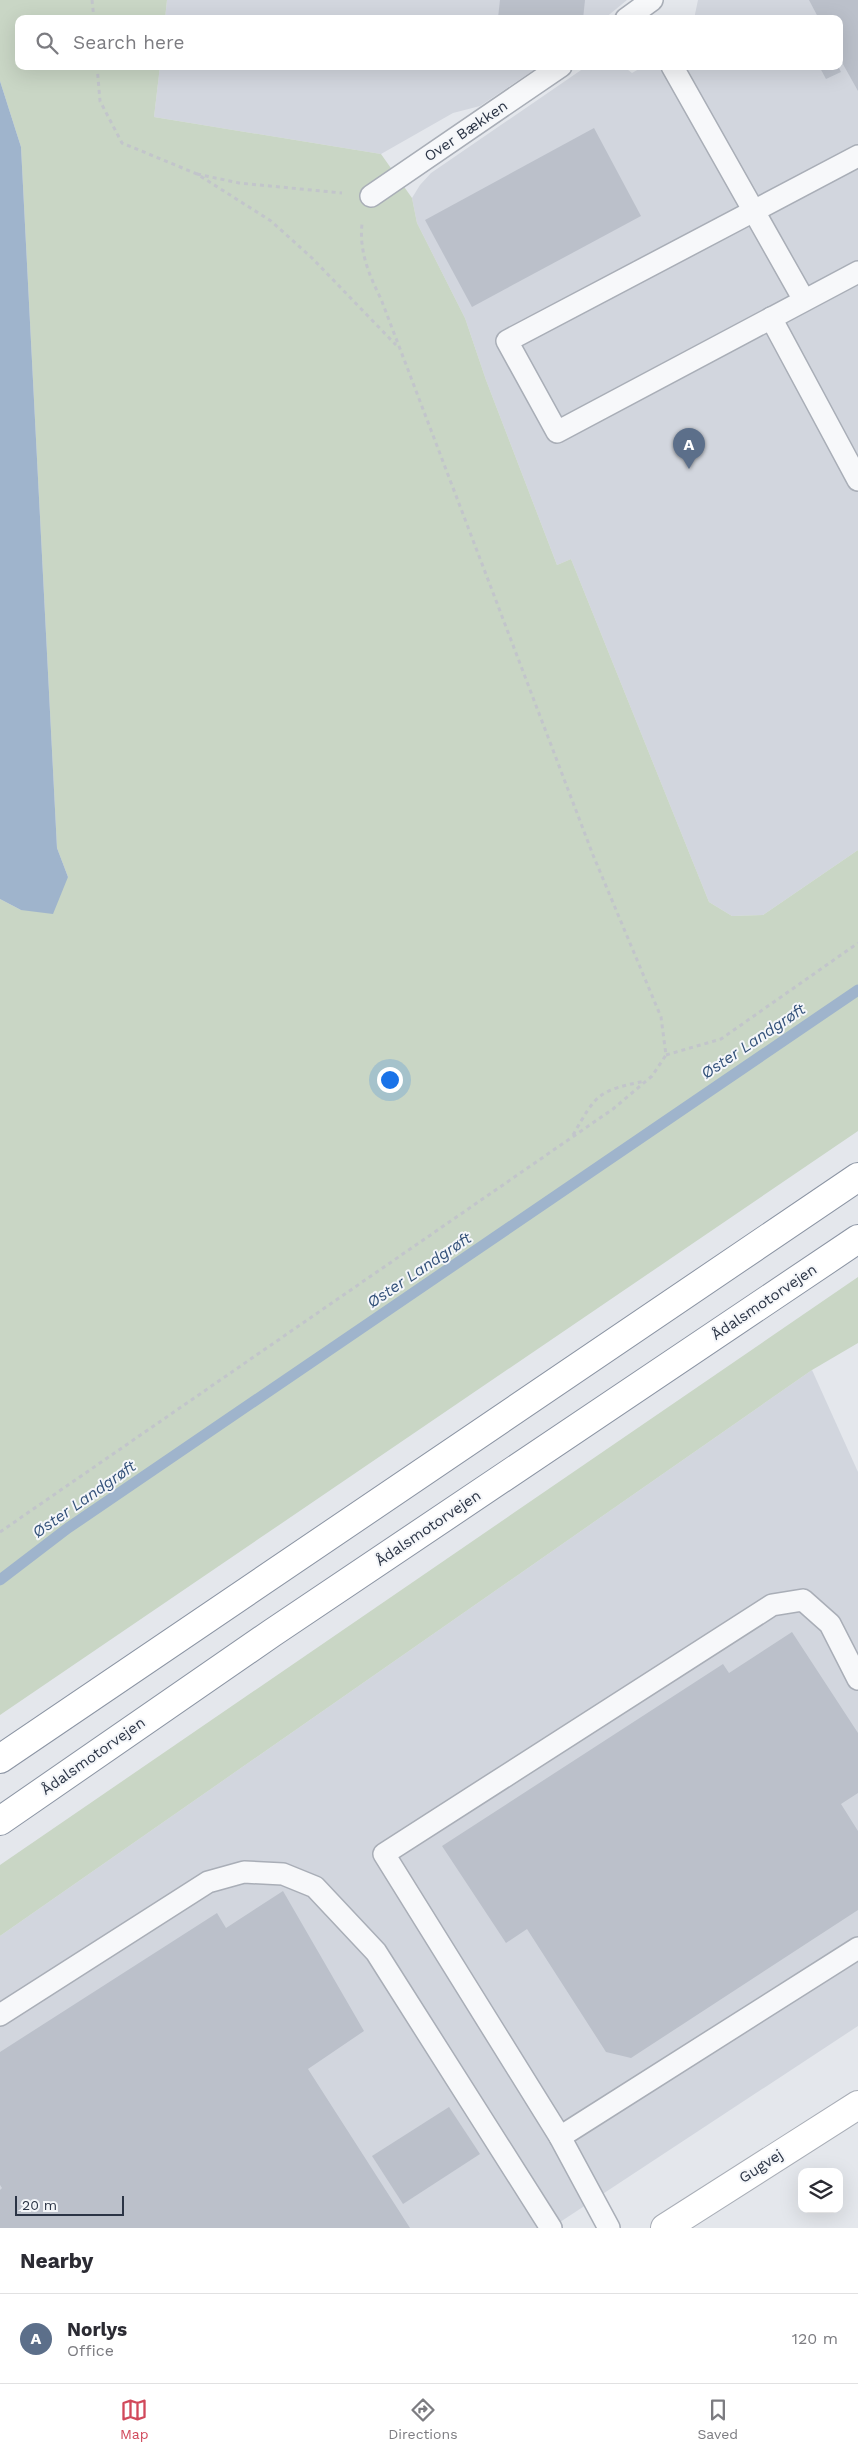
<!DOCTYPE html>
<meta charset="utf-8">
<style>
body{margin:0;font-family:"Work Sans",sans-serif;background:#f2f2f3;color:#2b2b33}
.controls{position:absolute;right:15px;bottom:15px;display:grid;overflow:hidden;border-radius:10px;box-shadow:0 5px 20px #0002}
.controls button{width:45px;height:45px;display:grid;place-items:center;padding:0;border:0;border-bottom:1px solid #e1e1e2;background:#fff;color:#2b2b33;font:25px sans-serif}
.scale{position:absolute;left:15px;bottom:12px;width:109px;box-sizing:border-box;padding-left:5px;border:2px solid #2b3445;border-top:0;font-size:14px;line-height:18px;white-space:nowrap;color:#2b3445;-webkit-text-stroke:4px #f4f6f9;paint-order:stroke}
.you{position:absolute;left:389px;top:1079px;width:18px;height:18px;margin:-12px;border:4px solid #fff;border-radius:50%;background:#1a73e8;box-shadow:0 0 0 8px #1a73e833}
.badge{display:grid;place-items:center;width:32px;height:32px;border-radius:50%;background:#d1495b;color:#fff;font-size:16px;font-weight:700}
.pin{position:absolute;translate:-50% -41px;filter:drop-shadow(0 1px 2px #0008)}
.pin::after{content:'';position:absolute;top:26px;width:18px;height:15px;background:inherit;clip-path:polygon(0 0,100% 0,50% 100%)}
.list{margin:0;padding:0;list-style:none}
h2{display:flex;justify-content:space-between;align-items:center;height:65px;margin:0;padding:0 20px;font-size:21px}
h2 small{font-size:16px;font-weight:400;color:#7c7c81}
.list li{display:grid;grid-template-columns:32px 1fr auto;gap:15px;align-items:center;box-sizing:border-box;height:90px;padding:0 20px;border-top:1px solid #e1e1e2}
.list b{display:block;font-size:19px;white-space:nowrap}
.list p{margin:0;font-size:16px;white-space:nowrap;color:#7c7c81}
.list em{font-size:16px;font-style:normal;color:#7c7c81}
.icon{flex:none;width:28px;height:28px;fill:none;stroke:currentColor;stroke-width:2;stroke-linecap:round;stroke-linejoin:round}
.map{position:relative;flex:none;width:858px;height:2228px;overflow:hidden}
.search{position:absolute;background:#fff;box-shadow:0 5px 20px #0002;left:15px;right:15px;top:15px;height:55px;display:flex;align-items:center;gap:12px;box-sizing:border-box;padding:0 18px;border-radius:10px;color:#7c7c81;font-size:19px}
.sheet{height:155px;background:#fff}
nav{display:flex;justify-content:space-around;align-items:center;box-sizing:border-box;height:70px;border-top:1px solid #e1e1e2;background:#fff;font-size:14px;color:#7c7c81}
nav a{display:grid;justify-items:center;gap:2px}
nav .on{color:#d1495b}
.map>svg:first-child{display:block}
</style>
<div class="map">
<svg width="858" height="2228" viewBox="0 0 858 2228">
<rect width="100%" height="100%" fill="#e4e7ec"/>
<g fill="#d2d6de">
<polygon points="167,0 627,0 604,19 165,19"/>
<polygon points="698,0 858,0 858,850 763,915 732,916 709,902 571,559 557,565 486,380 465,318 417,223 412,198 420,185 431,173 587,66 623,66 632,73 644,66 839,66 839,19 694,19"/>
<polygon points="160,66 540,66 480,106 453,113 381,154 154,117"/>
<polygon points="812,1370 858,1472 858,2026 551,2228 0,2228 0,1936"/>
</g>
<g fill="#c9d6c5">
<polygon points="0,0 167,0 165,19 19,19 19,66 160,66 154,117 381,154 412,198 417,223 465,318 486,380 557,565 571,559 709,902 732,916 763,915 858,850 858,1131 0,1715 0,899 21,910 68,877 57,848 21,147 0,81"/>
<polygon points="858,1277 858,1343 812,1370 0,1936 0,1865"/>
</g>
<polygon fill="#9fb4cc" points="0,81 21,147 57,848 68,877 53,914 21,910 0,899"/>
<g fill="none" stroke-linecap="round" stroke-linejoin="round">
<polyline stroke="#9fb4cc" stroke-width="11" points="0,1580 68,1528 858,990"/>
</g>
<g fill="#bbc0ca">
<polygon points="500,0 585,0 583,19 498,18"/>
<polygon points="809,0 858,0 858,91 839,57 839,19 819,19"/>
<polygon points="819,66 838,66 841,72 826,79"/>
<polygon points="594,128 641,216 472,307 425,220"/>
<polygon points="792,1632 858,1733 858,1793 841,1804 858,1831 858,1910 631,2058 606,2052 527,1929 506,1943 442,1846 723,1664 729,1673"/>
<polygon points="283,1891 364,2031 308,2069 410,2228 0,2228 0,2190 2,2188 0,2185 0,2052 217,1913 226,1928"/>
<polygon points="449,2107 480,2154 403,2204 372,2156"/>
</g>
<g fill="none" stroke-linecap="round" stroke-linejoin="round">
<g stroke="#a9aeb7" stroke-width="24">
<g id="lane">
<polyline points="626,19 652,0"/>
<polyline points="672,66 804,300"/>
<polyline points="858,156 507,341 557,432 858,272"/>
<polyline points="371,196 561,66"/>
<polyline points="771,318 858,480"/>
<polyline points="0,2015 208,1882 244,1872 283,1874 315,1887 376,1952 551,2228"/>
<polyline points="560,2137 858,1948"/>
<polyline points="609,2228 560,2137 384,1854 772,1605 803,1600 830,1624 858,1679"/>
</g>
</g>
<g stroke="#a9aeb7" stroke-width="30">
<polyline id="secondary" points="665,2228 858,2105"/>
</g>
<g stroke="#8b94a3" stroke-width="30">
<g id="highway">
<polyline points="0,1759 858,1177"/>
<polyline points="0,1821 272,1633 858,1239"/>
</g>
</g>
<g stroke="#c2c5cb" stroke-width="3" stroke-dasharray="4 4" stroke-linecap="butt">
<polyline points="92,0 94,19"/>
<polyline points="97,66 100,101 122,143 197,174 271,221 312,258 396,345"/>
<polyline points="197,174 239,183 342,193"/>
<polyline points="666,1055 721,1039 858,943"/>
<path d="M573 1135C597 1093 598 1091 645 1081"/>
<path d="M0 1532 613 1109 652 1076 666 1055 661 1017 593 855 381 299C369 275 359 251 362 224"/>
</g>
<use href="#lane" stroke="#f7f8fa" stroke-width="21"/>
<use href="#secondary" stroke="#fff" stroke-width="28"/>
<use href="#highway" stroke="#fff" stroke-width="28"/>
</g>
<g text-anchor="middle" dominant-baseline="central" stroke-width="4" stroke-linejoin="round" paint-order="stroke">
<g font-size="15" fill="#2b3445" stroke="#f4f6f9">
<text transform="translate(466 131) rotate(-34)">Over Bækken</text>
<text transform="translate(764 1302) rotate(-34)">Ådalsmotorvejen</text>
<text transform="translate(428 1528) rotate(-34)">Ådalsmotorvejen</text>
<text transform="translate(93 1756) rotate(-35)">Ådalsmotorvejen</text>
<text transform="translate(761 2166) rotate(-33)">Gugvej</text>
</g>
<g font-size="16" font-style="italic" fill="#34527a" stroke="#f4f6f9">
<text transform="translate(753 1041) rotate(-34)">Øster Landgrøft</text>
<text transform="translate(419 1270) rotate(-34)">Øster Landgrøft</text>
<text transform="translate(84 1499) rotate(-35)">Øster Landgrøft</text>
</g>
</g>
</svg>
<div class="controls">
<button><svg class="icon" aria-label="layers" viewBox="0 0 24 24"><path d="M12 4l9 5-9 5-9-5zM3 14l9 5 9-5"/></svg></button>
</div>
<div class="scale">20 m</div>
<div class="you"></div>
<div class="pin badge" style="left:689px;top:469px;background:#5c6f8a">A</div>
<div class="search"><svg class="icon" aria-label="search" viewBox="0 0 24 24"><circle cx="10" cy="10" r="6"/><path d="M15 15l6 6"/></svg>Search here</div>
</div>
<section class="sheet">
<h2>Nearby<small></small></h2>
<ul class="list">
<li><span class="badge" style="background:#5c6f8a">A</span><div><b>Norlys</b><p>Office</p></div><em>120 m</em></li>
</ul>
</section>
<nav>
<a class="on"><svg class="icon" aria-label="map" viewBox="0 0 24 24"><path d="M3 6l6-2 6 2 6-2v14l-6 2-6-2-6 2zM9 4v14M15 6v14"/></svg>Map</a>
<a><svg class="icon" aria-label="directions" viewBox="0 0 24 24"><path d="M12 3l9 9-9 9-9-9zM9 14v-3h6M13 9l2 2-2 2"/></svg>Directions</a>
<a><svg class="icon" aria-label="saved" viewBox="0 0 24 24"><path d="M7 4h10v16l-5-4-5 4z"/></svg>Saved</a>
</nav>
